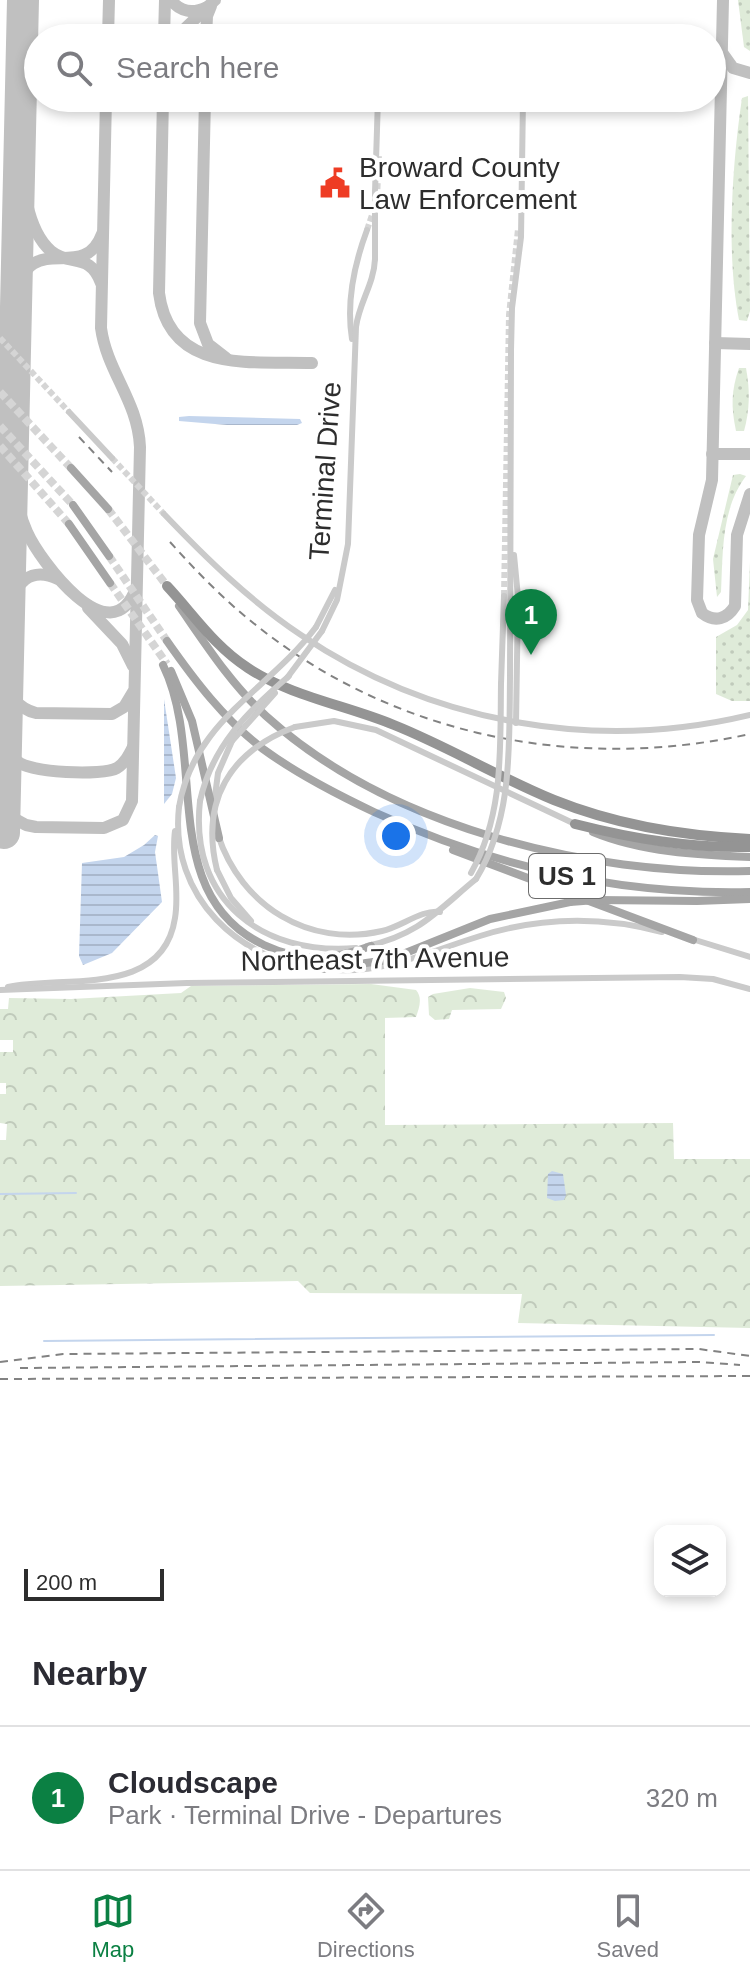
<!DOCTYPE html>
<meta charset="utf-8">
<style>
body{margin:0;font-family:Arial,sans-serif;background:#f7f7f7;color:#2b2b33}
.controls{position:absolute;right:24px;bottom:24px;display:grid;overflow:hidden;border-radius:16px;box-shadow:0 4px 12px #0003}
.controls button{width:72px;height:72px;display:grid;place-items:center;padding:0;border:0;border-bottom:2px solid #e1e1e2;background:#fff;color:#2b2b33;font:40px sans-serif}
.scale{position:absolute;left:24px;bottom:20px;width:140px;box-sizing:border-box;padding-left:8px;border:4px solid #2d2d2d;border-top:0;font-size:22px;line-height:28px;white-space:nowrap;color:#2d2d2d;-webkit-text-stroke:6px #fff;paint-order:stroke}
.you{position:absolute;left:396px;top:836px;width:28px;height:28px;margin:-20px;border:6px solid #fff;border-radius:50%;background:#1a73e8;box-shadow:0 0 0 12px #1a73e833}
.badge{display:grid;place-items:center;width:52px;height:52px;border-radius:50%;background:#0b8043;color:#fff;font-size:26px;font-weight:700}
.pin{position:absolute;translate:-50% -66px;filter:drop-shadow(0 2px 4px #0008)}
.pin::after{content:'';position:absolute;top:42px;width:28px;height:24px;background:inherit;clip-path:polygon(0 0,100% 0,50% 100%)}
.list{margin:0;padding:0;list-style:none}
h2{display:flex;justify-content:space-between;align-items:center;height:104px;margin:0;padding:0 32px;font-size:34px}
h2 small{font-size:26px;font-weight:400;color:#7c7c81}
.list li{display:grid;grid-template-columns:52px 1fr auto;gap:24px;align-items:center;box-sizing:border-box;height:144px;padding:0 32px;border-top:2px solid #e1e1e2}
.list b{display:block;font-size:30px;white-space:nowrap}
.list p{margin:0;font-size:26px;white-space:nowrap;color:#7c7c81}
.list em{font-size:26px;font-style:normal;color:#7c7c81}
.icon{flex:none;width:44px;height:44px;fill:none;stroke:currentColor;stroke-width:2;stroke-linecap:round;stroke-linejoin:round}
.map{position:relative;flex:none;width:750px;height:1621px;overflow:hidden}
.search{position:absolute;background:#fff;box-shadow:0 4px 12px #0003;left:24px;right:24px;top:24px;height:88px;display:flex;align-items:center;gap:20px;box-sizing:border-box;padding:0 28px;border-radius:44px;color:#7c7c81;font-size:30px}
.sheet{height:248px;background:#fff}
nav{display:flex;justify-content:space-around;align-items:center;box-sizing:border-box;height:112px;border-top:2px solid #e1e1e2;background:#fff;font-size:22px;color:#7c7c81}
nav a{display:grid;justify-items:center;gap:4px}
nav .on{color:#0b8043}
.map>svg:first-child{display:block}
</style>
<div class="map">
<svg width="750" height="1621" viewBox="0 0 750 1621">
<defs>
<pattern id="grass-dots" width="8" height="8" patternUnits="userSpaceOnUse" patternTransform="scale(2)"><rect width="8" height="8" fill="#dfebd9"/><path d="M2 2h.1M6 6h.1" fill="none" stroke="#c0cabb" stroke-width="1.8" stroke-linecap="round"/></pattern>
<pattern id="forest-crowns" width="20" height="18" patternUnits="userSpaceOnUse" patternTransform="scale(2)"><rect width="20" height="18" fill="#dfebd9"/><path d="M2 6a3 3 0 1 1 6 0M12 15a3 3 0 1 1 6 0" fill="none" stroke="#c0cabb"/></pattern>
<pattern id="water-rules" width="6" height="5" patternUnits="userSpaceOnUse" patternTransform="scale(2)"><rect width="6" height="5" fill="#c4d5ed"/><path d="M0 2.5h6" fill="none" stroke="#a9b7cc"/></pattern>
</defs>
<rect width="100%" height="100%" fill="#fff"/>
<g fill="url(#grass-dots)">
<polygon points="738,0 750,0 750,51 744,47"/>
<path d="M748 96 750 311 747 321 739 320C726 254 732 165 742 98Z"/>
<path d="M739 368H746C750 390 750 409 744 431H736C731 407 731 391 739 368Z"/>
<path d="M740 474 746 476C721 509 723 553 721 592L717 597 713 559 733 475Z"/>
<polygon points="750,562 750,701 732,701 716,694 716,637 737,625 748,610"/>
</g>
<g fill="url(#forest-crowns)">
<path d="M371 984 416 990C423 998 419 1008 416 1017L385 1018V1125L673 1123 674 1159H750V1328L518 1323 522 1294 310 1293 298 1281 0 1286V1140H6L7 1124 0 1123V1094H6V1083H0V1052H13V1040H0V1009H8L9 998 71 999 181 993 191 986Z"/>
<polygon points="470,988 504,992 506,998 501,1009 452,1010 449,1019 435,1020 429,1015 428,997 433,994"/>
</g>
<g fill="url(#water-rules)">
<polygon points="189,416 300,419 302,423 297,425 227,425 179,421 179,417"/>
<polygon points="164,699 176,778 172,794 164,804"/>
<polygon points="155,835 158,836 155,852 162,902 112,953 83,965 79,956 82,863 124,857 144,845"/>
<polygon points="552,1171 563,1174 566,1195 564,1200 555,1201 547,1198 548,1174"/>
</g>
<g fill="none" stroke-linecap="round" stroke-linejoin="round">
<g stroke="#c4d5ed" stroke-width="2">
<polyline points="0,1194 76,1193"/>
<polyline points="44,1341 714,1335"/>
</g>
<g stroke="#c0c0c0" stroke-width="12">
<path d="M171 0C180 12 193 14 207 7"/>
<path d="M723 0 712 480 699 535 697 600 702 613C715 623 727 619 735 606L737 535 750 494"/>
<polyline points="108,38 109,0"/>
<polyline points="164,38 165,0"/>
<polyline points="175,38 215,0"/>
<polyline points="206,38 207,16 211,6"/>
<polyline points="723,54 733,68 750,73"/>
<path d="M163 98 159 293C169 374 251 361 312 363"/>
<polyline points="205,98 200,323 208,344 226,358"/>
<path d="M20 149C22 179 26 230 51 251 70 267 90 252 101 283"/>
<path d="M16 299C27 225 83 286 102 234"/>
<polyline points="715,343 750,344"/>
<polyline points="712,454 750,454"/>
<path d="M12 464C15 488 17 510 27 532 40 561 111 657 136 588"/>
<polyline points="88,608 122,644 133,666"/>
<path d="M9 609C15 583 30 566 58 579"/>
<path d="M7 675C9 694 16 708 36 713L112 714 124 707 133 692"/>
<path d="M6 732C7 743 9 753 17 761 29 773 103 776 117 768 125 763 129 755 133 747"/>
<path d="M4 813 26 825 36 827 104 828 123 820 132 801 140 447C138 401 107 372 101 328L106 98"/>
</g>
<polyline stroke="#c0c0c0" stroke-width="32" points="4,833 23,0"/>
<g stroke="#d5d5d5" stroke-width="6" stroke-dasharray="6 3" stroke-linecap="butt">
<polyline points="377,198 379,154"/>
<polyline points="367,230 374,209"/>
<polyline points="0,338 69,412"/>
<polyline points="112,458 164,514"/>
<polyline points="504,596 509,315 518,229"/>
</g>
<g stroke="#d5d5d5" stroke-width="8" stroke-dasharray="8 4" stroke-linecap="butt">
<polyline points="0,392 71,468"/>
<polyline points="0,426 73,505"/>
<polyline points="0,446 69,524"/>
<polyline points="108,509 167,586"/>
<polyline points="109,556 167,641"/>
<polyline points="110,583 167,664"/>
</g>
<g stroke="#cacaca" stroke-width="6">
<polyline points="375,192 378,98"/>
<path d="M352 339C346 302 354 265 367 230"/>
<polyline points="69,412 112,458"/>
<path d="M164 514C206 558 250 601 301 635 433 724 596 752 750 715"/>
<polyline points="514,555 518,597 516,723"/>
<polyline points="316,627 335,590"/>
<path d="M322 631 337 600 348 544 356 327C359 303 374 284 375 259"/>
<polyline points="510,678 511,350 512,308 521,237 523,98"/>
<polyline points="501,684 504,596"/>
<polyline points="295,727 334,721 376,730 575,824"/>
<path d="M200 801C189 900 262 956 356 948"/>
<polyline points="214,804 218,773 232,741"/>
<path d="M179 807C169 897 240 963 325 970"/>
<path d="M218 835C241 906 309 948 382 931 401 927 422 909 440 912"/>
<polyline points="217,870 231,898 251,921"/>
<polyline points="692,939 750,957"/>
<path d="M367 946C419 935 438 910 476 879"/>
<path d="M337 970C385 973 434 950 480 936 540 917 601 916 662 932"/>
<path d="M8 987C64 975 163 998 175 918 180 889 171 860 175 831"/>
<polyline points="0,990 187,983 680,977 713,979 750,989"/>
</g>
<g stroke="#a5a5a5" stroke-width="8">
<polyline points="71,468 108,509"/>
<polyline points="73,505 109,556"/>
<polyline points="69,524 110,583"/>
<path d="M179 606C206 645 231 684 266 716 389 827 588 876 750 871"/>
<path d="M167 641C195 681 224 719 263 749 297 774 336 794 374 812 492 866 619 895 750 892"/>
<path d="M163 665C208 757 156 894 264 945 303 963 333 960 371 946"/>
<polyline points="171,671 192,721 219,838"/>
<path d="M593 832C641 852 699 855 750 857"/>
<polyline points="453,850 693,940"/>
<polyline points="596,900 697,901 750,899"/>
<polyline points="322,969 388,960 490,919 570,902"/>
</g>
<g stroke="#949494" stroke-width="10">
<path d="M167 586C194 615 214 646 248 668 292 697 346 705 394 725 449 747 500 778 554 800 616 825 684 836 750 839"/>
<path d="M575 824C634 839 689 848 750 847"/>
</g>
<g stroke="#828282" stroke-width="2" stroke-dasharray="8 6" stroke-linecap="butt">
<polyline points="79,437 112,472"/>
<path d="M170 542C197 572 225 601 257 626 397 737 577 772 750 734"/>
<polyline points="0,1362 63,1354 699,1349 750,1356"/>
<polyline points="20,1368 699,1362 740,1365"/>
<polyline points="0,1379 750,1376"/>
</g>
<g stroke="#cacaca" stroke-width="6">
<polyline points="375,259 375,192"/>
<polyline points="287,678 322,631"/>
<polyline points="232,741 275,693"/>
<path d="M200 801C212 746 248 711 289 676"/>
<path d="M179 807C194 720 268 691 316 627"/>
<path d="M217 870C200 801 230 751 295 727"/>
<path d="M471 873C504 814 500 750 501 684"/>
<path d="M476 879C513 818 509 746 510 678"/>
</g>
<polyline stroke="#a5a5a5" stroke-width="8" points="570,902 596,900"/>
</g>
<defs>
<g id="civic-bare" transform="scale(2.4)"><path d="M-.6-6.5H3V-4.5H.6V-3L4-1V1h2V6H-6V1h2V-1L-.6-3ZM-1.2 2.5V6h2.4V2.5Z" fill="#ee3c24" stroke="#fff" stroke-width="2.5" paint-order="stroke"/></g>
</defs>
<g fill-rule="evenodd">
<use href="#civic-bare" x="335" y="183"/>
</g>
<g text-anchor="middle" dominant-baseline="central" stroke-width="8" stroke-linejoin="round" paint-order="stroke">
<rect fill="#fff" stroke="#6c6c6c" stroke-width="2" x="529" y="854" width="76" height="44" rx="6"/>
<g font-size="26" font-weight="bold" fill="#2d2d2d">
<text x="567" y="876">US 1</text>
</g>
<g font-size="28" fill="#2d2d2d" stroke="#fff" text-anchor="start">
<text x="359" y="167">Broward County<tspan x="359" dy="32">Law Enforcement</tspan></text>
</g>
<g font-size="28" fill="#2d2d2d" stroke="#fff">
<text transform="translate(325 471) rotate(-86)">Terminal Drive</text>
<text transform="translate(375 959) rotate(-1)">Northeast 7th Avenue</text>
</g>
</g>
</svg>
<div class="controls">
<button><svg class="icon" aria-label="layers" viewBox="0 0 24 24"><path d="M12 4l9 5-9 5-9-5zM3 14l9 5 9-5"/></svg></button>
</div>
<div class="scale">200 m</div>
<div class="you"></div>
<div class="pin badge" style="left:531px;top:655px">1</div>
<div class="search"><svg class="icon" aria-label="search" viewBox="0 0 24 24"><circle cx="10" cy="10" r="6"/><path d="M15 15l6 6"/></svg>Search here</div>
</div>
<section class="sheet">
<h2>Nearby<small></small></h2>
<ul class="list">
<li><span class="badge">1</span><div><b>Cloudscape</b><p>Park · Terminal Drive - Departures</p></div><em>320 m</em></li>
</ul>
</section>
<nav>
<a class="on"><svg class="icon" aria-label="map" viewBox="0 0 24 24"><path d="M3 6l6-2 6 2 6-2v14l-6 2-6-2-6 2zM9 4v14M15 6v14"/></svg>Map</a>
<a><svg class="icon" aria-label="directions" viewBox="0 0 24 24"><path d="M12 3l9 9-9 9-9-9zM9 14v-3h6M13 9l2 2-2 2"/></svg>Directions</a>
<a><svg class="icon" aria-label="saved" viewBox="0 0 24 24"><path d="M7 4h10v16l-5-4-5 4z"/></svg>Saved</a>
</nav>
